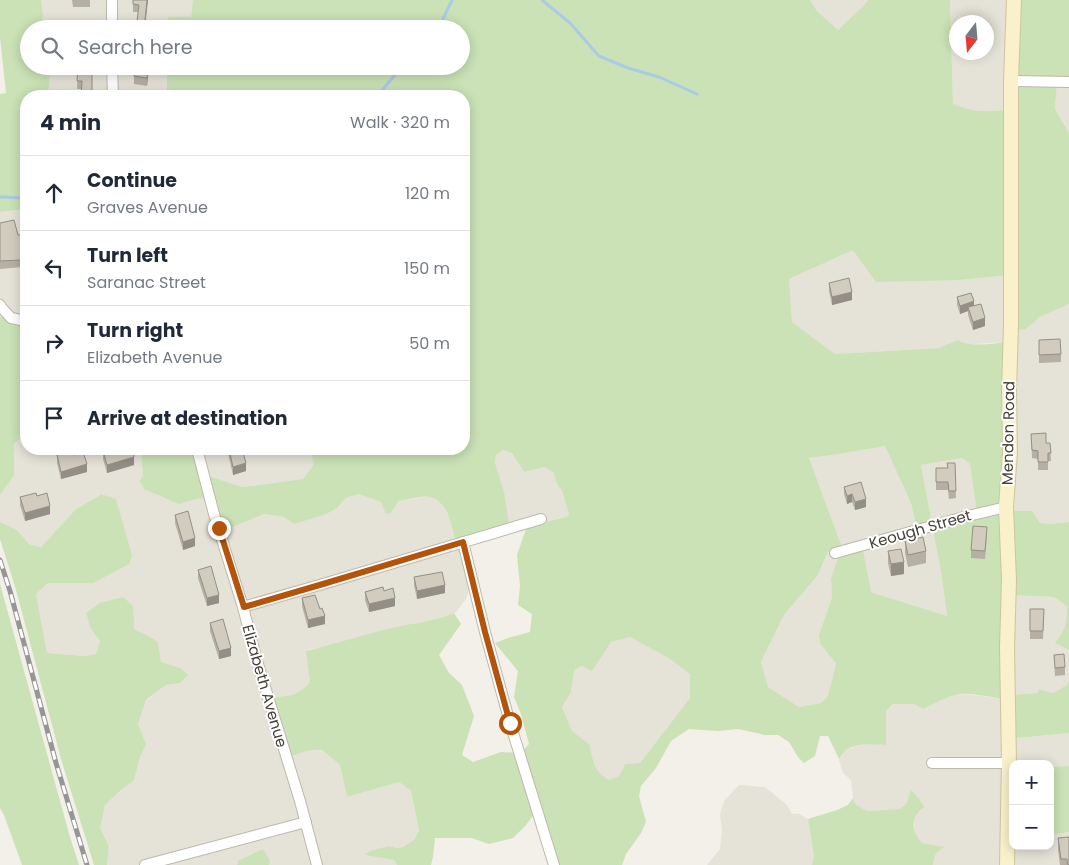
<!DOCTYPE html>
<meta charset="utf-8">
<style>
body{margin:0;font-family:Poppins,sans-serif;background:#f2f2f3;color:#1f2937}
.controls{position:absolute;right:15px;bottom:15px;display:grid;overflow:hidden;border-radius:10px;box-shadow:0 2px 12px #0003}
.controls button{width:45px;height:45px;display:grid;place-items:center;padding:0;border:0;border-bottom:1px solid #e0e1e3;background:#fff;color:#1f2937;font:25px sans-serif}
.compass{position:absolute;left:949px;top:15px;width:45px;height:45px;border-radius:50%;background:#fff;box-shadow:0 2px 12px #0003;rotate:196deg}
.stop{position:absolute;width:15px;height:15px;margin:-11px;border:4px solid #b45309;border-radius:50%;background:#fff}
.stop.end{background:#b45309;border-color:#fff;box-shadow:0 1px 5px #0008}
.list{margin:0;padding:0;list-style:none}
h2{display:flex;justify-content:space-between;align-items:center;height:65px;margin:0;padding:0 20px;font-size:21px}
h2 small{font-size:16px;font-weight:400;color:#747a83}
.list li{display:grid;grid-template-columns:32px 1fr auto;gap:15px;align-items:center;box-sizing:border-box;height:75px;padding:0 20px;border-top:1px solid #e0e1e3}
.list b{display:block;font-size:19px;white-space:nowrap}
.list p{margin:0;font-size:16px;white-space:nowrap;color:#747a83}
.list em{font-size:16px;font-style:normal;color:#747a83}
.icon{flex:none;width:28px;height:28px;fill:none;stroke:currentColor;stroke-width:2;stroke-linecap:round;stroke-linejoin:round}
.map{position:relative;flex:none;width:1069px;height:865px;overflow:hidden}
.search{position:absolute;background:#fff;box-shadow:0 2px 12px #0003;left:20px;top:20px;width:450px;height:55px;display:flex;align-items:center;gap:12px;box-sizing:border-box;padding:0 18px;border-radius:28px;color:#747a83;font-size:19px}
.panel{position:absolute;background:#fff;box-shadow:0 2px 12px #0003;left:20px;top:90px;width:450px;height:365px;border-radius:20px}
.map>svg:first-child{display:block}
</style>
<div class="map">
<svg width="1069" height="865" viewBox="0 0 1069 865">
<rect width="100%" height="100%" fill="#f2f0e8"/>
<g fill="#e5e2d7" fill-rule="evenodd">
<polygon points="41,0 193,0 191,17 168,17 168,29 42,29 43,15"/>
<polygon points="810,0 868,0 863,6 838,30 817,11"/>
<path d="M950 0H1013L1011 109 983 112 963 108 953 104ZM956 22H986V52H956Z"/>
<polygon points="51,66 167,66 167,96 48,96"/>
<polygon points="1057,84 1069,84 1069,133 1055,109"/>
<polygon points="26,209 26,322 0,317 0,212"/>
<polygon points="853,250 988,276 1009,275 1026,329 1040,317 1069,304 1069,522 1049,524 1040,523 1008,511 1009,342 974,344 964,343 958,340 939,348 835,354 792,322 789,279"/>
<polygon points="26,436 26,449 139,449 141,451 143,476 207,496 221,532 264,514 284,517 337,508 346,498 359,494 381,502 392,512 398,501 429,496 442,503 450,519 455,539 464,542 472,583 466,599 456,612 445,618 400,626 340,643 307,650 310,682 303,691 288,696 267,697 286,758 310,750 322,750 340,765 347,797 399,782 411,791 419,830 414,840 403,847 397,848 389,846 365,855 394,860 397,865 269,865 270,861 237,863 237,865 107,865 109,846 100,828 105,805 121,790 134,780 140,757 146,744 138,724 146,701 166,685 180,683 179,668 161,662 158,642 149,636 133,629 133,606 91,629 100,641 96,654 85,656 47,653 36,594 48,583 93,583 132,555 116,500 101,494 97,496 76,509 41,547 29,544 17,530 0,522 0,495 14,476 14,443"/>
<polygon points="885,446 911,503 917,528 932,526 941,571 947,616 831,579 832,597 819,635 820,644 836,662 828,697 821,703 799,707 768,687 761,662 784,615 818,575 828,551 842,547 809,458 839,454"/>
<polygon points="196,449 310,449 314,464 303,479 241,487 203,474"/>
<polygon points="503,450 513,453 524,472 544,467 553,472 557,484 562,491 569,515 566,517 510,529 495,463 496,455"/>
<polygon points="962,458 970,464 977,513 932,524 921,465"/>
<polygon points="1011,595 1054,597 1067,606 1067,618 1064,632 1056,643 1069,650 1069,680 1067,685 1053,693 1039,689 1037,693 1007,695"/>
<polygon points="630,637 667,657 690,674 690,698 640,763 625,764 619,776 609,780 600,775 592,759 590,745 572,731 562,707 571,692 573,670 582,666 592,670 611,642"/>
<polygon points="964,694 1006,699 1010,739 1069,733 1069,766 1050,767 1050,764 1013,764 1011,847 1016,848 1050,846 1050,835 1069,832 1069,865 933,865 935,854 938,850 945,847 922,843 915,836 914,819 918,811 907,803 901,809 866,811 856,805 853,798 851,780 843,773 839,760 845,751 856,746 869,743 885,745 886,711 893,704 914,704 923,709 936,702 953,696"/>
<polygon points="739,785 765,787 787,805 792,814 799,814 808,819 814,856 812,865 707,865 720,849 722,829 720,815 724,801"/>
</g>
<g fill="#cae2b6" fill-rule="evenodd">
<polygon points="0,0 41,0 43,15 42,29 29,29 29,66 51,66 48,96 26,96 26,209 0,212 0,94 6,93 0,37"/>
<path d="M193 0H810L817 11 838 30 863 6 868 0H950L953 104C976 113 987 112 1011 109L1013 0H1069V84H1057L1055 109 1069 133V304L1040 317 1026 329 1012 330 1009 275 957 280 876 282 853 250 789 279 792 322 835 354 939 348 958 340C972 348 994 343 1010 342L1008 511H1032L1040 523 1049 524 1069 522V650L1055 643C1066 629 1067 624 1067 606L1054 597 1011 595 1008 695 1037 693 1039 689 1053 693 1067 685 1069 680V733L1009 739 1006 699C993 698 973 693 961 694 948 696 935 703 923 709L914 704H893L886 711V745C873 744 854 742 844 752 842 754 841 757 839 759L828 736H820L815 756 804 763 798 757 789 742 778 735H765L738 729 718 731 689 729 671 741 656 768 641 786 639 796 646 822 641 833 626 854 622 865H554L538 809 526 825 513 838 489 844 472 838H435L433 857 431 865H397L394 860 364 855 370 851 389 846 397 848 403 847 414 840 419 830 411 791 399 782 347 797 340 765 322 750H310L286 758 267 697C286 696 297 698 310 682L306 651C338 643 369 633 401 626 419 622 437 621 454 613L461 624 439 655 449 673 462 685 474 716 462 755 473 762 501 752 521 753 529 744 521 714 514 697 518 671 495 643 508 638 530 632 532 614 518 605 520 586 517 555 527 526 566 517 569 515 562 491 557 484 553 472 544 467 524 472 512 453 503 450 496 455 495 463 504 492 509 524 452 540 455 539C451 523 448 502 430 497 423 495 406 500 398 501L392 512 386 514 381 502 359 494 346 498 337 508 326 514 294 524 284 517 264 514 221 532 207 496 179 504 144 489 140 481 143 476 141 451 139 449H196L203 474 242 487 303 479 314 464 310 449H464V96H167V66H461V29H168V17H191ZM885 446 911 503 917 528 932 526 941 571 947 616 871 592 863 551 838 558 831 579 832 597 819 635 820 644 836 663 828 696 821 703 799 707 768 687 761 662 784 615 818 575 828 551 842 547 809 458 839 454ZM962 458 970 464 977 513 932 524 921 465ZM630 637 667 657 690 674V698L640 763 625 764 619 776 609 780C595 772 592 761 590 745L572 731 562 707 571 692 574 670 582 666 592 671 611 642Z"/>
<polygon points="0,317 26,322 26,436 14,443 14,476 0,495"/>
<polygon points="101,494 116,499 132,555 129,564 93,583 48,583 36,594 47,653 85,656 96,654 100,641 91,629 86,613 100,603 123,597 133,606 134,629 149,636 158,642 161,662 180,668 188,675 180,683 166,685 146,700 138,724 146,744 140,757 134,780 121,790 105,805 100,828 109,846 107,865 94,865 61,759 16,590 0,539 0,522 17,530 29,544 41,547 76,509 98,496"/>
<polygon points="0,584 70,837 79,865 22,865 4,815 0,808"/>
<polygon points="1069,766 1069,832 1050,835 1050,767"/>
<path d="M911 790 919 799 924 807C910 817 911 831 922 843L945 847C935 852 935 854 933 865H812L814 856 808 819 837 810 848 805 853 798 856 805 867 811 900 809 907 803Z"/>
<polygon points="263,849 270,861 269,865 237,865 238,861"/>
</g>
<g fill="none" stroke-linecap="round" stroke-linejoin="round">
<g stroke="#abcae8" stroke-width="3">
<polyline points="542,0 570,23 599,56 628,68 659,77 697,94"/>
<polyline points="433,29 441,23 452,0"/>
<path d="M379 96C384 84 396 78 400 66"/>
<polyline points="0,197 26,198"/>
</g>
<g stroke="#bdb8ac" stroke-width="12">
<g id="street">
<polyline points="112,0 112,29"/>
<polyline points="112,66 113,96"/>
<polyline points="1011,81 1069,82"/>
<polyline points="0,305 1,307 11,318 26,321"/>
<polyline points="197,449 214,514 243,607 257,661 300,801 317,865"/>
<polyline points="463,542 485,632 510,723 554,865"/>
<polyline points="835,553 964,517 1006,507"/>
<polyline points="243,607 323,584 541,519"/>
<polyline points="932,763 1009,763"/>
<polyline points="145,865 306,822"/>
</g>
</g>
<g stroke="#cdc59d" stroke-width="16">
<polyline id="secondary" points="1007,865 1009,763 1007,648 1009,580 1006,507 1010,452 1009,390 1011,325 1011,81 1014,0"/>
</g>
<use href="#street" stroke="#fff" stroke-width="10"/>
<use href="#secondary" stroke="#f8f1cc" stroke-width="14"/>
<g stroke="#969696" stroke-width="5">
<polyline id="rail" points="0,560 10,591 56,763 87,865"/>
</g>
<use href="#rail" stroke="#fff" stroke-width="3" stroke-dasharray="9" stroke-linecap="butt"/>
</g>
<g fill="#b5afa4">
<polygon points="72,0 90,0 90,7 73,7"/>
<polygon points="133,0 148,0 145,20 150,29 138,12 133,12"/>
<polygon points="78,66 92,66 82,89 77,89"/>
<polygon points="149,66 147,86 134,84 134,76"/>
<polygon points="0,223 22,260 22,267 0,269"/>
<polygon points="26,280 26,303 23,303 22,281"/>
<polygon points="829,283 852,300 832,305 829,291"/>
<polygon points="957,297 974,306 985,326 973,330 968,315 968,311 960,314 957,305"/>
<polygon points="1039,340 1061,354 1061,362 1039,363"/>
<polygon points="1031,434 1046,443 1050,443 1051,461 1048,461 1048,470 1038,470 1038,459 1032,458"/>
<polygon points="227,449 242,449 246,471 233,475"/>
<polygon points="103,451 134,465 107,473 103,459"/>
<polygon points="57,455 74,455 87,472 61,479 57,463"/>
<polygon points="955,463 956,498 949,499 948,490 936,490 936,468 948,468"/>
<polygon points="844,487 866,507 855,510 852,502 847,504 844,494"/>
<polygon points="37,496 50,514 25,521 20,505 20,497"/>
<polygon points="175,515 195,546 183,550 175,523"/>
<polygon points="987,535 985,559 971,558 971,550"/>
<polygon points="905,541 926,551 926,563 908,567 905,553"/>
<polygon points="888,551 904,574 891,576 888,563"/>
<polygon points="198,570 219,603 207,606 198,578"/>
<polygon points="414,577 445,593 417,599 414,585"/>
<polygon points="384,591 395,606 369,612 365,600 365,592"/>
<polygon points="302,598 325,624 308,628 302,606"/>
<polygon points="1030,609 1044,609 1043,639 1030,639"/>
<polygon points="210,623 231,656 219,659 210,631"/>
<polygon points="1054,655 1065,667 1065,675 1055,676"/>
<polygon points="1058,838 1069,865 1060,865 1058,850"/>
</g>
<g fill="#938f86">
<polygon points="147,0 148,0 145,28 145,20"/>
<polygon points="148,66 149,66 147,86 147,78"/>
<polygon points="852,292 852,300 832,305 832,297"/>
<polygon points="974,301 974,309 968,307 968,311 960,314 960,306"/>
<polygon points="985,318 985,326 973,330 973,322"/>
<polygon points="134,457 134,465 107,473 107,465"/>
<polygon points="246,463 246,471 233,475 233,467"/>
<polygon points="87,464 87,472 61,479 61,472"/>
<polygon points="852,494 852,502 847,504 847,496"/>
<polygon points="866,499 866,507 855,510 855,502"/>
<polygon points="50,506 50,514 25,521 25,513"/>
<polygon points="195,538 195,546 183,550 183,542"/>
<polygon points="904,562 904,574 891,576 891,564"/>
<polygon points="445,585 445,593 417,599 417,591"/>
<polygon points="219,595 219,603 207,606 207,598"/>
<polygon points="395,598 395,606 369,612 369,604"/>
<polygon points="325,616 325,624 308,628 308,620"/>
<polygon points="231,648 231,656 219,659 219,651"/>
</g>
<g fill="#d2ccbf" stroke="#938f86">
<polygon points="133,0 147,0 145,20 150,21 149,29 136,29 139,5 133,4"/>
<polygon points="76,22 90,23 89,29 76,29"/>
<polygon points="78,66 92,66 92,96 81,96 82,81 77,81"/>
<polygon points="135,66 148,66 147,78 134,76"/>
<rect x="135" y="94" width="15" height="2"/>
<polygon points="14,220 18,235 21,235 22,260 0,261 0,223"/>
<polygon points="849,278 852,292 832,297 829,283"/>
<polygon points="26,280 26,295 23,295 22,281"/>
<polygon points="971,293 974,301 960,306 957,297"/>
<polygon points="981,304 985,318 973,322 968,307"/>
<polygon points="1060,339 1061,354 1039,355 1039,340"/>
<polygon points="1046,433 1046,443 1050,443 1051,453 1048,453 1048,462 1038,462 1038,451 1032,450 1031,434"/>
<polygon points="114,449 132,449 134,457 107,465 103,451"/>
<polygon points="229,449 242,449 246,463 233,467"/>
<polygon points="72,450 74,455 83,452 87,464 61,472 57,455"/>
<polygon points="947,463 955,463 956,491 949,491 948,482 936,482 936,468 948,468"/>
<polygon points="861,482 866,499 855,502 852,494 847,496 844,487"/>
<polygon points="36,493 37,496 47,493 50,506 25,513 20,497"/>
<polygon points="188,511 195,538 183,542 175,515"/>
<polygon points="973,526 987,527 985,551 971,550"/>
<polygon points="923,537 926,551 908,555 905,541"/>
<polygon points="901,549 904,562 891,564 888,551"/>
<polygon points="211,566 219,595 207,598 198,570"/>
<polygon points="442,572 445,585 417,591 414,577"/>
<polygon points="383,587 384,591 393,588 395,598 369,604 365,592"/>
<polygon points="315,595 320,609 322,608 325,616 308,620 302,598"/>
<polygon points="1030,609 1044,609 1043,631 1030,631"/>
<polygon points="223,619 231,648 219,651 210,623"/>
<polygon points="1064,654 1065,667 1055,668 1054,655"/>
<polygon points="1069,837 1069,865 1068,865 1067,859 1061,859 1058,838"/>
</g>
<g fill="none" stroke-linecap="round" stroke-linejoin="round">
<polyline stroke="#b45309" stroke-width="6" points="219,528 244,607 323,584 463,542 485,632 510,723"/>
</g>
<g text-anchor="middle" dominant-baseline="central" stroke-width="4" stroke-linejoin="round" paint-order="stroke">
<g font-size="15" fill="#454138" stroke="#fff">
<text transform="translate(1008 433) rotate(-89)">Mendon Road</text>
<text transform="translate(920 529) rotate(-16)">Keough Street</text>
<text transform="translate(265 686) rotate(74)">Elizabeth Avenue</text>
</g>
</g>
</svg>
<div class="controls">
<button>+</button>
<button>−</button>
</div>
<svg class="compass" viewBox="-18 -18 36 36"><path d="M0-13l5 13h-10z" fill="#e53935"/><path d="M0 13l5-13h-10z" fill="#747a83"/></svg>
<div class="stop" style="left:510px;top:723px"></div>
<div class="stop end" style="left:219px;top:528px"></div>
<div class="search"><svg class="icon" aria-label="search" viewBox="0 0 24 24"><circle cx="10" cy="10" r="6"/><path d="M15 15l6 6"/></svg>Search here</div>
<section class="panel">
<h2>4 min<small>Walk · 320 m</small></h2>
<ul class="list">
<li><svg class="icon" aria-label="ahead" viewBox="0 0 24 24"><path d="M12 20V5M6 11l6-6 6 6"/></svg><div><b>Continue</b><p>Graves Avenue</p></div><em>120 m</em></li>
<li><svg class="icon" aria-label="left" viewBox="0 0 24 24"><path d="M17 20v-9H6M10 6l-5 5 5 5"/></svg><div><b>Turn left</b><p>Saranac Street</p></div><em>150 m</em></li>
<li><svg class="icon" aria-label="right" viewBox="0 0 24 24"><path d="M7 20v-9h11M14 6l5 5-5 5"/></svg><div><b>Turn right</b><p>Elizabeth Avenue</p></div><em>50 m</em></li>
<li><svg class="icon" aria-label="arrive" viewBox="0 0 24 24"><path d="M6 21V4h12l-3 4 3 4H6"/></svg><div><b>Arrive at destination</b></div></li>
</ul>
</section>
</div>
